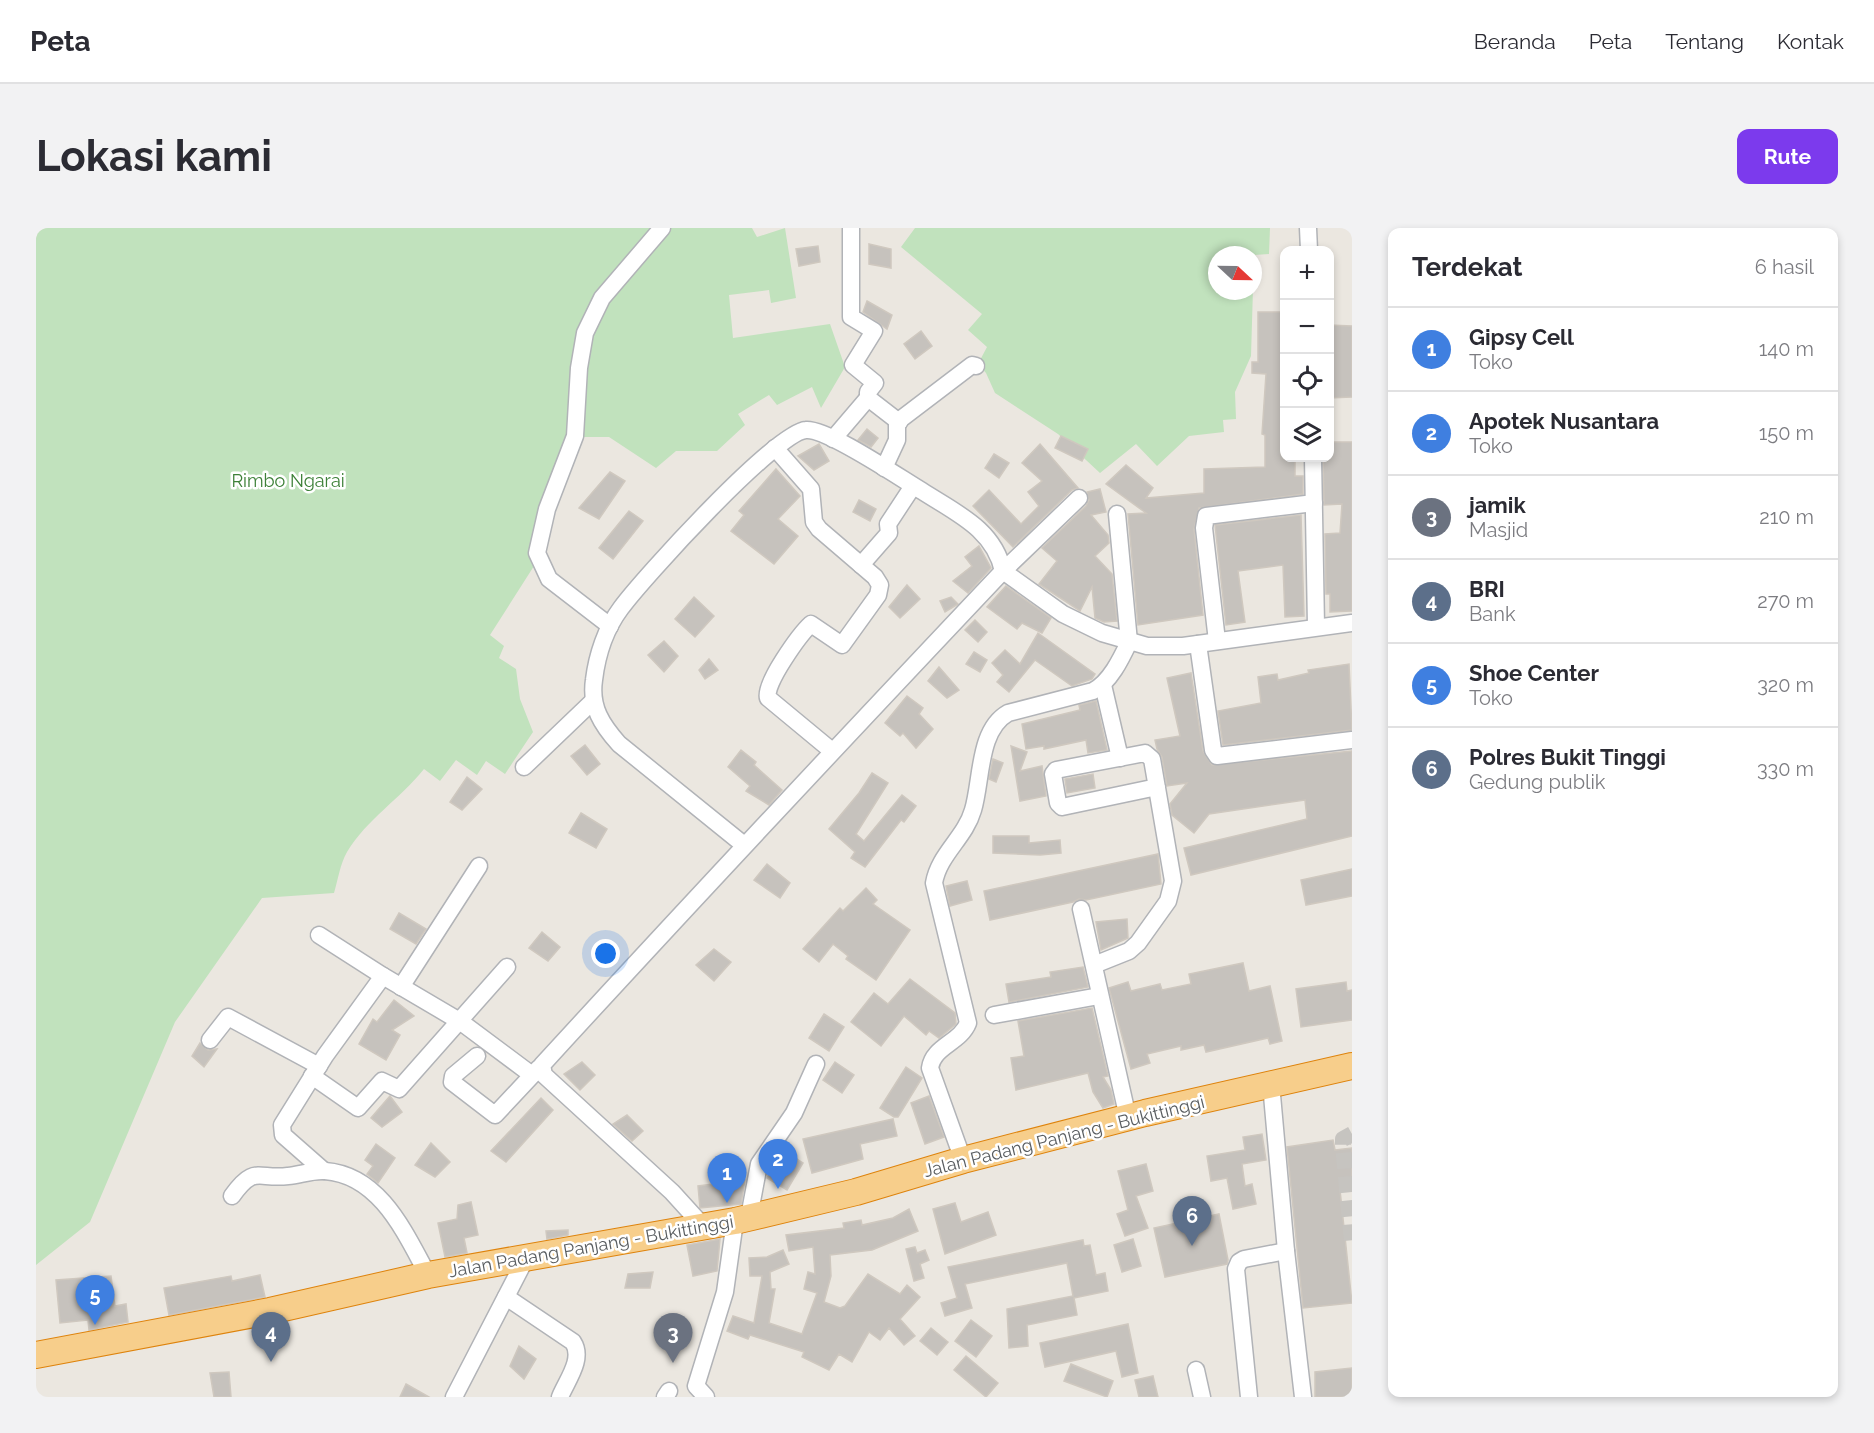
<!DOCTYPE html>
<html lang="id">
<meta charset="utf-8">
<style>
body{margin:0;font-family:Raleway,sans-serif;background:#f2f2f3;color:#2b2b33}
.controls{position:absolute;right:18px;top:18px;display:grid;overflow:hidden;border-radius:12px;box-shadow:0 3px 9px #0003}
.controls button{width:54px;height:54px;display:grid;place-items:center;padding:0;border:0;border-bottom:2px solid #e1e1e2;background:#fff;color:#2b2b33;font:30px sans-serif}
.compass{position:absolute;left:1172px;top:18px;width:54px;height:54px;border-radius:50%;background:#fff;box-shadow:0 3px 9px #0003;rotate:112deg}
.you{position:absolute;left:570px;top:726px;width:21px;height:21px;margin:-15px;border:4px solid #fff;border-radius:50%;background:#1a73e8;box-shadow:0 0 0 9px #1a73e833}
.badge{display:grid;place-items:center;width:39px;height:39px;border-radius:50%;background:#7c3aed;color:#fff;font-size:20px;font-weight:700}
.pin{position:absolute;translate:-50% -50px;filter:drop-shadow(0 2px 3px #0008)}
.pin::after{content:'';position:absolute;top:32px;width:21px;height:18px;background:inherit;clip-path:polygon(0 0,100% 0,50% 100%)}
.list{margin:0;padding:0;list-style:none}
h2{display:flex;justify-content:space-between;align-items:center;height:78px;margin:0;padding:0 24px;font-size:26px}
h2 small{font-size:20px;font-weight:400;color:#7c7c81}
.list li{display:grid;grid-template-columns:39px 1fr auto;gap:18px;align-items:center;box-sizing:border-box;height:84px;padding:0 24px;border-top:2px solid #e1e1e2}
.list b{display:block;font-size:22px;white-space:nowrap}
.list p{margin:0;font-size:20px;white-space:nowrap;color:#7c7c81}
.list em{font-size:20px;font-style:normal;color:#7c7c81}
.icon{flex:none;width:33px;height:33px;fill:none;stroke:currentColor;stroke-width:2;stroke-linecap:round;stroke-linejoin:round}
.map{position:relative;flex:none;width:1316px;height:1169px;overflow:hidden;border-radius:12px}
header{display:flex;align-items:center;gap:36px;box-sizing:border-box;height:84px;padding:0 30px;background:#fff;border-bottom:2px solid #e1e1e2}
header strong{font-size:28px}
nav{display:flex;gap:33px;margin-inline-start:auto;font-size:21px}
.intro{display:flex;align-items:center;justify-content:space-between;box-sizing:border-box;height:144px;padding:0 36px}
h1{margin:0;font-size:42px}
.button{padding:15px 27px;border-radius:12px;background:#7c3aed;color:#fff;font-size:21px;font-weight:700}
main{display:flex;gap:36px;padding:0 36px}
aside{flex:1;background:#fff;border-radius:12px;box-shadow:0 3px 9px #0003}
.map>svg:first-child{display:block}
</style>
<header>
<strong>Peta</strong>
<nav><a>Beranda</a><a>Peta</a><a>Tentang</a><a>Kontak</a></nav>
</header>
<div class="intro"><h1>Lokasi kami</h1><a class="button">Rute</a></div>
<main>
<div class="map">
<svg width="1316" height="1169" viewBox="0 0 1316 1169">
<rect width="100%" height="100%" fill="#ebe7e0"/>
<g fill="#c1e2bd" fill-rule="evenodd">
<path d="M0 0H716L721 9 749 0 760 70 735 75 733 62 693 67 697 110 794 96 809 139 785 180 776 159 741 177 733 167 702 186 709 197 681 223H640L620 240 573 209H542L495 327 498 338 454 407 468 418 463 430 480 441 484 471 497 504 469 546 450 533 441 547 420 532 404 553 388 541C364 571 331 591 311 624 304 636 302 652 298 665L226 670 139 794 54 994 0 1037Z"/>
<path d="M879 0H1234L1233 26 1218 27 1215 128 1199 164 1200 191 1187 192 1188 204 1153 208 1121 238 1100 216 1064 245 1022 206 959 165 950 145 942 136 951 119 932 102 946 86 865 19ZM1181 27H1217V63H1181Z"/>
</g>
<g fill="#c6c2bd" stroke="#cfc8bf" stroke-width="1.5">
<polygon points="833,16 855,21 855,40 833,36"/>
<polygon points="782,18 784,34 763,38 760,21"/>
<polygon points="831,73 856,87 851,101 827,84"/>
<polygon points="1222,84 1248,84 1248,230 1259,230 1259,248 1267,248 1267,266 1163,280 1158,301 1167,387 1102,397 1092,286 1110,285 1070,256 1090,237 1117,260 1110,270 1168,265 1168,241 1229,239 1229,207 1226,206 1230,146 1216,145 1216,134 1222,134"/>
<polygon points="1293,97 1316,98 1316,169 1293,170"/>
<polygon points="885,103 896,118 879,131 868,116"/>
<polygon points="831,201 842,210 835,219 822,212"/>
<polygon points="1025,208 1052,221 1046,233 1019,220"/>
<polygon points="1293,214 1316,214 1316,383 1294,384 1294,366 1290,366 1289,306 1304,305 1306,276 1288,277 1287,230 1293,230"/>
<polygon points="783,216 793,233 778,242 762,228"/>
<polygon points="1004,216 1042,260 1036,262 977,319 937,278 953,262 985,296 1003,278 992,264 1006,253 986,235"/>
<polygon points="958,226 973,235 963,250 949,240"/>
<polygon points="740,241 764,268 742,291 762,308 738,336 695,303 708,287 703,283"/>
<polygon points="574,244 589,253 563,291 543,280"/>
<polygon points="1064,261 1070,284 1055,287 1072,307 1073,315 1059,328 1076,346 1081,393 1068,394 1059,390 1056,359 1044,383 1003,356 1021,333 1006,320 1050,278 1053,272 1051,264"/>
<polygon points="823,272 840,281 834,293 817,284"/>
<polygon points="593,283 607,293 577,331 563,320"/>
<polygon points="1265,287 1268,388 1249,389 1247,337 1202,343 1209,394 1190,397 1179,297"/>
<polygon points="943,318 955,340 932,365 917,353 936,338 929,329"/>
<polygon points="871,357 884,371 864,390 853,379"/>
<polygon points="970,358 1015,390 1006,405 986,395 981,401 951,379"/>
<polygon points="658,369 678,388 659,409 639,391"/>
<polygon points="915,369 922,376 909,384 904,373"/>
<polygon points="939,392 951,404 942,414 929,402"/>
<polygon points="1002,405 1059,446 1056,451 1036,458 999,432 973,464 961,454 967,447 956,435 969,422 984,436"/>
<polygon points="628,413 642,428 628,444 612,427"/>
<polygon points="938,424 951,432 944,444 930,436"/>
<polygon points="673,431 682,442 669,451 663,442"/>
<polygon points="1313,436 1316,502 1187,517 1182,483 1225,475 1222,449 1241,446 1242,452 1273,445 1272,442"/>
<polygon points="903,439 923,462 911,470 892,453"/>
<polygon points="1155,445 1167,523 1176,537 1316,523 1316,608 1155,647 1148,620 1271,591 1269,572 1173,586 1158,605 1136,587 1134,576 1151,555 1131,558 1126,529 1121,521 1119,512 1144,508 1131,450"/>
<polygon points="871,468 887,480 883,486 897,501 880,520 867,505 864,508 849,495"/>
<polygon points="1060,473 1071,522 1052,525 1050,512 1008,521 1008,518 990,521 986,496 1044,482 1043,477"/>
<polygon points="549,517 564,536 551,547 535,528"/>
<polygon points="975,518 991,524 984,543 1006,538 1010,568 984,573"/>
<polygon points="705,522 720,534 718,537 746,562 733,577 710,563 714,558 692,539"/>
<polygon points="957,531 967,535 960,554 953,551"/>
<polygon points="836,545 852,555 820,606 828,613 866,567 880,578 868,594 865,592 829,639 815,630 819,624 793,601 823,565"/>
<polygon points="1057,546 1059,560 1031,565 1029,551"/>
<polygon points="431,549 446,561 426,582 414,574"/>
<polygon points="545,585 571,601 560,620 533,605"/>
<polygon points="957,608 993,608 993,615 1024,612 1025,625 1004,627 957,625"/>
<polygon points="1122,626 1125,656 1050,672 1043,671 1037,674 954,692 948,663"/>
<polygon points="731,636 754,655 744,670 718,652"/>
<polygon points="1316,641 1316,668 1270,677 1265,652"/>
<polygon points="931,653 936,672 914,678 910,658"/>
<polygon points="830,660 841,672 837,676 874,702 840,752 810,731 812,728 797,716 783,734 767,721 804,680 807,683"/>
<polygon points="363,685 390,701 380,716 354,701"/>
<polygon points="1091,691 1092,710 1065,722 1060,694"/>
<polygon points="506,704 524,719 512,733 493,720"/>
<polygon points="678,721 695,734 678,753 660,737"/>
<polygon points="1207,735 1213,763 1234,758 1246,813 1234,816 1232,810 1170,824 1168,817 1145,822 1145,818 1111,826 1114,835 1095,841 1073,760 1092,754 1095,763 1124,756 1126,762 1155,756 1153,746"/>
<polygon points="1047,739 1052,759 973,774 970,756 1015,749 1014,744"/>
<polygon points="874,751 919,785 920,796 903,810 893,803 890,807 868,788 845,818 815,794 838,765 852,776"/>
<polygon points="1310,754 1311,763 1316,762 1316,792 1265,799 1260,761"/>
<polygon points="358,772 378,788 356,802 364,807 350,832 323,816 337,791 341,794"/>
<polygon points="1056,780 1072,848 1067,849 1075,862 1078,876 1067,880 1057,864 1052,845 980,862 975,830 988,828 982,793"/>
<polygon points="788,786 808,799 793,823 773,810"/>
<polygon points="164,815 172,822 181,821 168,839 156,828"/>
<polygon points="546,834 559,847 544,862 528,846"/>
<polygon points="799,834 818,847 806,865 787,852"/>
<polygon points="870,839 886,850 862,889 858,889 844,880"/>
<polygon points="354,868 366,884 346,899 335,890"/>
<polygon points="893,868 908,909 889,916 875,875"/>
<polygon points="505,870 517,882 470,934 455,923"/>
<polygon points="591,887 607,903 596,913 577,896"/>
<polygon points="857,891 861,908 824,916 827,931 776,945 767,911"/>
<polygon points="1226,906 1230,932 1206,936 1209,958 1216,956 1220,976 1197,981 1191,950 1175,953 1171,928 1209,922 1207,909"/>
<polygon points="1297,912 1299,922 1316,920 1316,962 1304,962 1316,1075 1267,1080 1251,919"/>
<polygon points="395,915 414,934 399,949 379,937"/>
<polygon points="340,916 359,930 342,955 331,946 337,938 329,932"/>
<polygon points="746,922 767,935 751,962 731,950"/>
<polygon points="1110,936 1117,963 1100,968 1112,1000 1089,1008 1081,986 1092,982 1082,943"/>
<polygon points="709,952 705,976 664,980 662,958"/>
<polygon points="435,974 442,1007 428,1010 431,1025 409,1029 402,995 421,991 422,977"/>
<polygon points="919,975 925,994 952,984 960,1007 909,1026 897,981"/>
<polygon points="873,981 882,1003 836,1022 794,1027 795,1048 788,1074 804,1080 809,1078 832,1046 864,1066 871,1057 884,1069 864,1091 879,1108 868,1117 853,1100 844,1112 833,1104 816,1134 803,1126 793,1142 766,1129 768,1124 714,1107 712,1111 691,1103 697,1088 718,1095 726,1048 714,1048 713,1030 731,1029 747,1022 753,1036 734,1044 735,1061 739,1061 733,1095 766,1106 781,1065 768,1061 772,1044 779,1046 777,1019 753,1023 750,1007 808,1000 807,995 825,992 826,997 857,990"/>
<polygon points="1183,986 1192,1032 1191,1036 1129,1049 1118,1000"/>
<polygon points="532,1002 532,1007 511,1011 510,1003"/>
<polygon points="684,1011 681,1043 657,1048 651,1017"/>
<polygon points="1097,1011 1105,1038 1086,1044 1078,1017"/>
<polygon points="1047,1012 1048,1018 1054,1017 1060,1047 1069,1045 1072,1063 1038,1070 1041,1087 991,1097 992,1118 973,1120 971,1081 1037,1068 1031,1035 929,1056 936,1080 909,1088 905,1075 921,1070 912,1039"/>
<polygon points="879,1019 881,1025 889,1022 893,1032 884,1036 888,1050 878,1053 870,1021"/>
<polygon points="617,1044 614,1060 589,1060 592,1046"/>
<polygon points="224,1047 229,1069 133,1087 128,1060 195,1048 196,1053"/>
<polygon points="75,1048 79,1078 90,1076 92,1094 53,1102 52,1092 24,1095 20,1052"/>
<polygon points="935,1092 956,1108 940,1129 919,1113"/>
<polygon points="1092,1096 1102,1145 1086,1149 1080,1123 1009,1139 1004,1115"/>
<polygon points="895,1100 912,1114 901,1127 884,1113"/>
<polygon points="483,1118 500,1131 488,1151 474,1138"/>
<polygon points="930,1128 962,1155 950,1169 918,1142"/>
<polygon points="1035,1136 1077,1153 1071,1169 1028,1153"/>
<polygon points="1316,1140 1316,1169 1279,1169 1279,1144"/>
<polygon points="193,1144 195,1169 178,1169 174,1145"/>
<polygon points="1117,1148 1122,1169 1103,1169 1099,1152"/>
<polygon points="370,1156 393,1169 364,1169"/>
</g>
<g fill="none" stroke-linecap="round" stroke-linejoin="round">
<polyline stroke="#c6c4c0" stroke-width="16" stroke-dasharray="16 8" stroke-linecap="butt" points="1316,906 1307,911 1307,917 1316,1013"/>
<g stroke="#b1b3b7" stroke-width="19">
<g id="minor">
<polyline points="815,0 815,89 838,103 817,137 839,155 832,164 832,170 863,194"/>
<polyline points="1272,0 1273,22"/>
<polyline points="797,211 832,170"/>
<path d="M739 220 775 261 778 294 783 301 839 349 844 357 842 367 806 417 775 396C764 406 727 457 732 470L796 523"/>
<polyline points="1277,230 1280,398"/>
<polyline points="848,240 861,212 861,197 865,191 936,137 940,138"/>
<polyline points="1043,270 967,343 1027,386 1066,405 1111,418 1147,418 1316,395"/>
<polyline points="825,337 853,305 852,296 877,258"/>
<polyline points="574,398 513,351 501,325 511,281 539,208 543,140 549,105 566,70 626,0"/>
<polyline points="1181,413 1168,300 1170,288 1278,275"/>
<polyline points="1162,416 1177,522 1181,528 1316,512"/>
<polyline points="1067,457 1084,530"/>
<polyline points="488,539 557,473"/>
<polyline points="1045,681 1092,890"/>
<polyline points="283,707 347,748"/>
<polyline points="1058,737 1093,723 1102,715 1132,673 1137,653 1116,531 1109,525 1020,542 1017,546 1022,575 1026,579 1121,559"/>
<polyline points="365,759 443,638"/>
<polyline points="958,787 1063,768"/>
<polyline points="174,812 192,789 283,838"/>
<polyline points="441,828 417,848 416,854 459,887 503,840"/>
<polyline points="276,848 322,880 346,853 363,861 471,739"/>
<polyline points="1235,856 1250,1023 1267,1169"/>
<path d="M927 932 894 840C897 818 924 815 932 795L898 655C903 626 929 610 937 582 946 552 942 502 972 485L1057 463C1074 454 1085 431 1093 414L1081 286"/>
<polyline points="288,943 247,907 246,897 289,828 347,748 425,794 496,847"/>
<path d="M196 968C219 936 222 952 252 948 264 947 276 942 289 943 344 947 369 1005 392 1047"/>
<polyline points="713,989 723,936 758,885 780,836"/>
<path d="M666 997 636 964 508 847 506 837C658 671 812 507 967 343 958 301 920 285 886 263 864 250 791 200 770 202 740 204 607 350 585 380 570 400 561 427 558 452 554 479 566 497 583 516L708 617"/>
<path d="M470 1069 537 1114C548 1131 531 1152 524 1169"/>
<polyline points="1160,1142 1166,1169"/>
<polyline points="418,1169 490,1030"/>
<polyline points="629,1169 633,1163"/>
<polyline points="670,1169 660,1158 689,1064 699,993"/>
<polyline points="1213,1169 1200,1041 1203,1034 1208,1031 1250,1023"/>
</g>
</g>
<g stroke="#de830c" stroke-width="28">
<polyline id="highway" points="0,1127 234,1083 392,1047 699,993 820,964 927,932 1109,885 1316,838"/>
</g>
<use href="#minor" stroke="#fff" stroke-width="16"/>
<use href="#highway" stroke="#f7ce8b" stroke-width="26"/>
</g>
<g text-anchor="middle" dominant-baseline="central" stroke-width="5" stroke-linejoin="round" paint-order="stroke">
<g font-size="18" fill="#3d8038" stroke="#fff">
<text x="252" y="252">Rimbo Ngarai</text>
</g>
<g font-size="18" fill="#595d60" stroke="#fff">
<text transform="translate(1028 908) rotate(-14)">Jalan Padang Panjang - Bukittinggi</text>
<text transform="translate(555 1018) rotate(-10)">Jalan Padang Panjang - Bukittinggi</text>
</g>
</g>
</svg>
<div class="controls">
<button>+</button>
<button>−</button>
<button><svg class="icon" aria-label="locate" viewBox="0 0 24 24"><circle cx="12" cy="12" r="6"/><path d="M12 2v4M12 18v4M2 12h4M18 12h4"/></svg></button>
<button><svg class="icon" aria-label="layers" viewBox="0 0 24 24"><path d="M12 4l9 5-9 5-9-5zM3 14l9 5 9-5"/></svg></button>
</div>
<svg class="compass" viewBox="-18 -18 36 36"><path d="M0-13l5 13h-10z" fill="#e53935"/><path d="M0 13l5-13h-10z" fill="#7c7c81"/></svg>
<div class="you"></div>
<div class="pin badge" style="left:691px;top:975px;background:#3f7fe0">1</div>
<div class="pin badge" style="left:742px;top:961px;background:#3f7fe0">2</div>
<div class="pin badge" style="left:637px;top:1135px;background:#6b7280">3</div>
<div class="pin badge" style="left:235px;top:1134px;background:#5c6f8a">4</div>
<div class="pin badge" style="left:59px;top:1097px;background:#3f7fe0">5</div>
<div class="pin badge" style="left:1156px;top:1018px;background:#5c6f8a">6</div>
</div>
<aside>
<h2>Terdekat<small>6 hasil</small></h2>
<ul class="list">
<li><span class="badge" style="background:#3f7fe0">1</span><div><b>Gipsy Cell</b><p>Toko</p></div><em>140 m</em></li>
<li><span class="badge" style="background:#3f7fe0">2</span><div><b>Apotek Nusantara</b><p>Toko</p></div><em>150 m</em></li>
<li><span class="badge" style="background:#6b7280">3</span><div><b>jamik</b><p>Masjid</p></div><em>210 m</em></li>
<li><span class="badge" style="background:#5c6f8a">4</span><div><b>BRI</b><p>Bank</p></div><em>270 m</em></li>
<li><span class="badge" style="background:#3f7fe0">5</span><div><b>Shoe Center</b><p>Toko</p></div><em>320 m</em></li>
<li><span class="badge" style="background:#5c6f8a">6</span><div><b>Polres Bukit Tinggi</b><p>Gedung publik</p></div><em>330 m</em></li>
</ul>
</aside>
</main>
